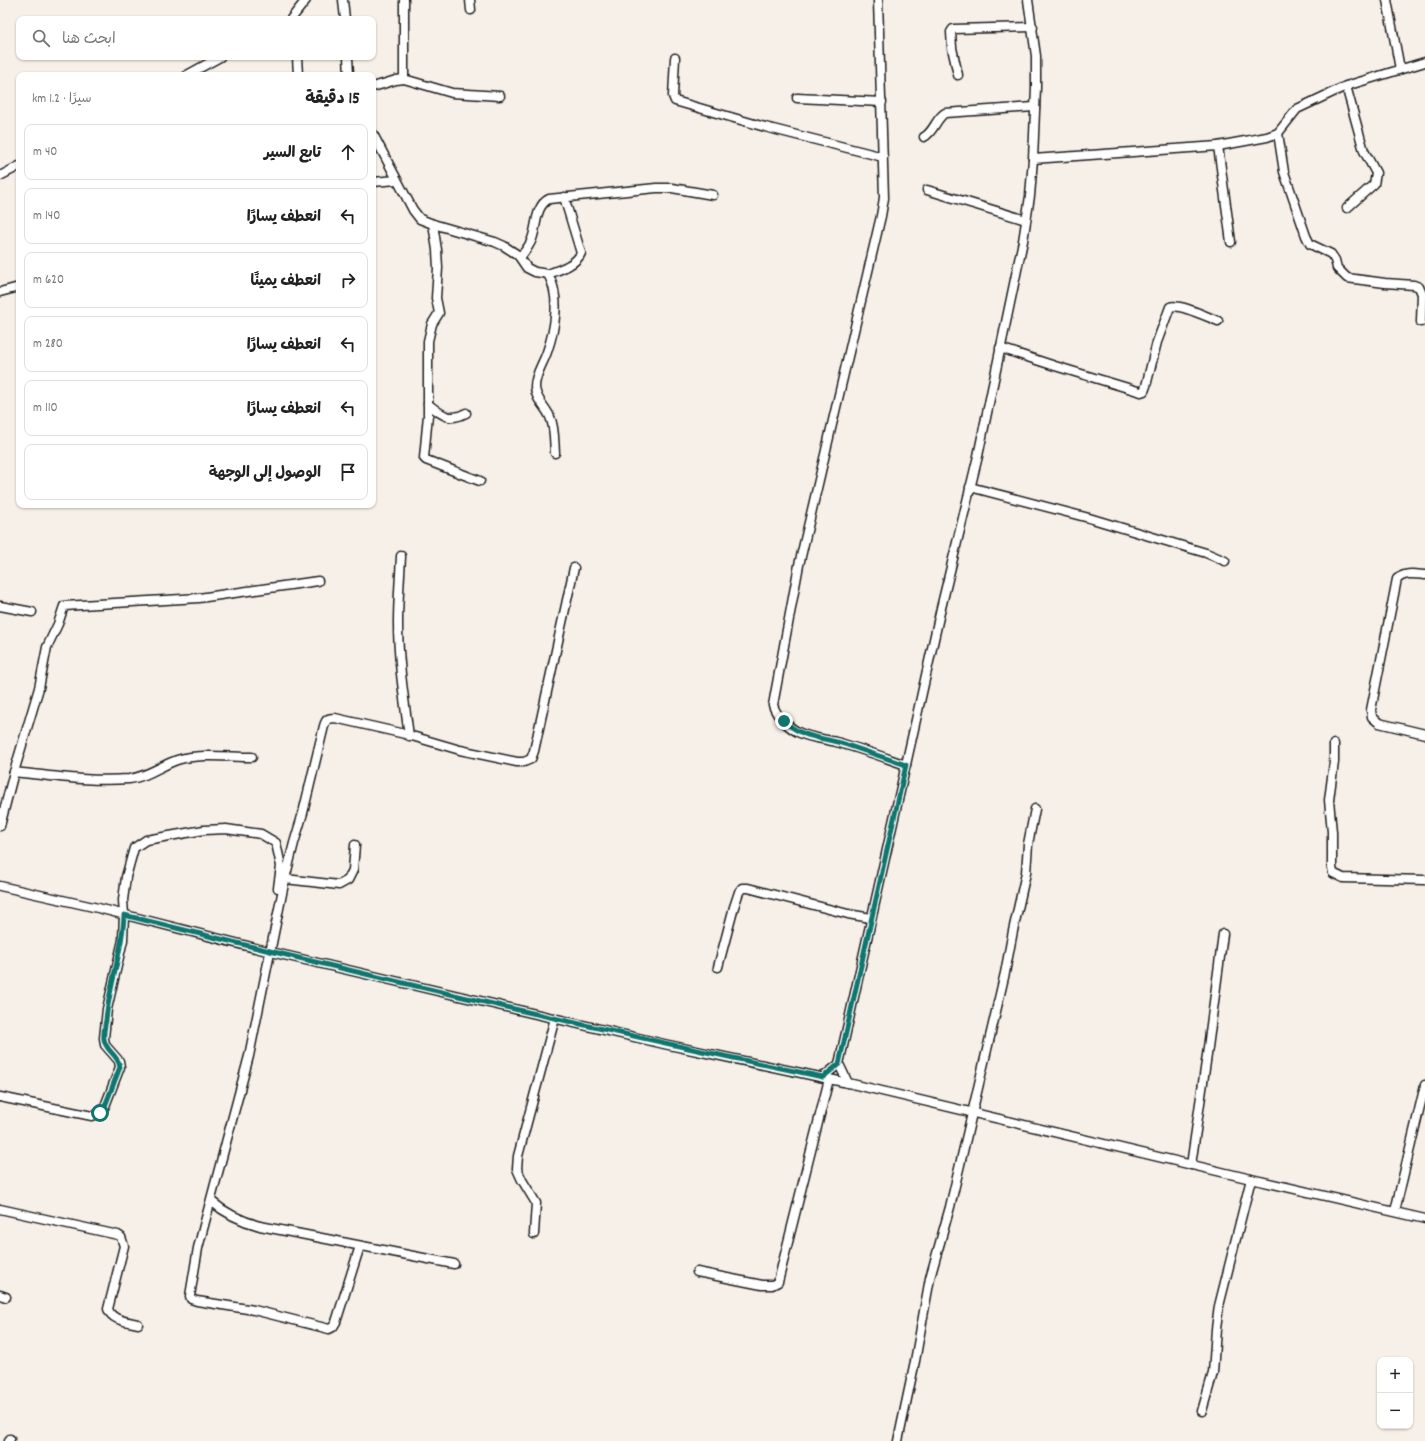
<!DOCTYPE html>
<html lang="ar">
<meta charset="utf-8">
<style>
body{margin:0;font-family:Dekko,"Playpen Sans Arabic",sans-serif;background:#f2f2f2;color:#222;direction:rtl}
.controls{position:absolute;right:12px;bottom:12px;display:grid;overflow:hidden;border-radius:8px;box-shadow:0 1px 3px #0004}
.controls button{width:36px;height:36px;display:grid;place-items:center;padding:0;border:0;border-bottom:1px solid #e0e0e0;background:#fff;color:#222;font:20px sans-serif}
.stop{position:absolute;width:12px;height:12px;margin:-9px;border:3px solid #0f766e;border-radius:50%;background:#fff}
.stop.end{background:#0f766e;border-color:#fff;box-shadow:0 1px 4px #0008}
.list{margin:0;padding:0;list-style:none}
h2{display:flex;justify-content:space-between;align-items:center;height:52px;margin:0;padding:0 16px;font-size:17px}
h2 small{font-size:13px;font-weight:400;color:#767676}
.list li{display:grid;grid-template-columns:26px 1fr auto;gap:12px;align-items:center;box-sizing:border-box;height:56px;margin:0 8px 8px;padding:0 8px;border:1px solid #e0e0e0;border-radius:8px}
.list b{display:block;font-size:15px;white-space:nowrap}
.list em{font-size:13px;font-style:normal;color:#767676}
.icon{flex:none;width:22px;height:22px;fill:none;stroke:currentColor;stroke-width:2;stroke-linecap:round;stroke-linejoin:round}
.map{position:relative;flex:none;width:1425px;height:1441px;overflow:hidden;direction:ltr}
.search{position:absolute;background:#fff;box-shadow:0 1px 3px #0004;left:16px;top:16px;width:360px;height:44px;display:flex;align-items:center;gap:10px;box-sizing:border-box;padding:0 14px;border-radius:8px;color:#767676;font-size:15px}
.panel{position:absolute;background:#fff;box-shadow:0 1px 3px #0004;left:16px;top:72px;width:360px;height:436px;border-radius:8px;direction:rtl}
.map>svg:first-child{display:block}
</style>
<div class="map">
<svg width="1425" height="1441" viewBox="0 0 1425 1441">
<rect width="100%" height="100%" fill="#f7f0e8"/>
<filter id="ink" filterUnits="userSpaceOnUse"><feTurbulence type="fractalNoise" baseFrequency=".025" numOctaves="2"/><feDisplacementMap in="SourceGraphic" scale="8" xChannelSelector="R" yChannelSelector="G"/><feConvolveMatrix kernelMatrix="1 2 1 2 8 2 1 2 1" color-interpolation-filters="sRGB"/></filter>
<g filter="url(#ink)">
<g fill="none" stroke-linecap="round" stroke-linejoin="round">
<g stroke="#1c1c1c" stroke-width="11">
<g id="minor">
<polyline points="343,0 345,19"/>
<polyline points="404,0 404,79"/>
<polyline points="470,0 471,10"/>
<path d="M878 0 884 198 881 216 799 565 773 705C776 716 789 728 800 733 811 738 824 739 836 742 859 748 883 757 906 765"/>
<polyline points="1387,0 1400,69"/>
<polyline points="291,19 306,0"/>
<polyline points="297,57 298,75"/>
<polyline points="348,57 349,75"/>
<polyline points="675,58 673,96 675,101 765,127 883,157"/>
<polyline points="187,75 220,57"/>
<polyline points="958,75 952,48 951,32 953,29 1033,27"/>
<polyline points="1346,86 1364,151 1376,173 1374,184 1347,208"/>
<polyline points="373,87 396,80 404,79 452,93 500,96"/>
<polyline points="797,98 882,102"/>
<polyline points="1278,133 1284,172 1306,236 1310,244 1331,254 1335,260 1337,268 1347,278 1385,283 1414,285 1419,287 1422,294 1421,322"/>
<path d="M373 134 413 210 420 219 433 224 495 242 504 246 518 255 527 268 535 272 548 274C561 297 555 329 547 352 543 364 535 374 535 387 535 399 546 407 550 417 555 427 554 442 555 453"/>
<path d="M924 137C934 132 936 118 945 113L1035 107"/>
<polyline points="1218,146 1231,242"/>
<polyline points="1033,159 1218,146 1267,137 1278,133 1297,109 1346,86 1425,62"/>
<polyline points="0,176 19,166"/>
<polyline points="373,182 397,180"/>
<polyline points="927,190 1026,220"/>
<polyline points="433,224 437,250 438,268 436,298 439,313 432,324 428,341 428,415 424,458 426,460 480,481"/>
<path d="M518 255H522C526 250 530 245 532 239 537 226 535 206 549 199L656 188H672L713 195"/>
<path d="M548 274C559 270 577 264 581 253L564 197"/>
<polyline points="0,292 19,287"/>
<path d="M1000 348 1055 366 1141 392 1144 391 1146 386 1157 342 1170 307C1179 303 1207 317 1218 321"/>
<path d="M428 404C442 415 449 422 466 413"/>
<polyline points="970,487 1089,518 1206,553 1225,561"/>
<path d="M401 556C400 578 398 601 398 623 398 661 404 698 409 736"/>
<path d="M1425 575C1414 574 1405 572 1397 579L1371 710 1372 717 1379 723 1425 734"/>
<polyline points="0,606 32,612"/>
<polyline points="1334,744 1334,762 1329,800 1332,832 1332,867 1333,873 1343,878 1425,880"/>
<path d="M14 772C52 776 91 782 129 779 147 777 160 766 177 760 200 753 228 757 252 757"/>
<polyline points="0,826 14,772 39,688 47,647 58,624 64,606 199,598 318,581"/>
<polyline points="285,879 339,885 348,880 353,870 355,845"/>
<polyline points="0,886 98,908 271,952 664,1044 848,1083 1251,1179 1425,1219"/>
<polyline points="718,967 734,907 739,892 742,888 748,888 848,914 871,918"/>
<polyline points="823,1077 839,1064"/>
<polyline points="848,1083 839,1064 941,608 978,456 1023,241 1030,196 1033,159 1036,87 1036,56 1028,0"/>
<polyline points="0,1097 92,1116 100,1113 105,1106 120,1067 119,1061 105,1045 104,1038 107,1009 123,940 124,915 123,900 126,877 134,848 146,840 204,830 226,829 261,834 276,843 281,866 278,888"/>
<polyline points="1191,1165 1207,1055 1223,934"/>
<path d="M211 1201C226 1214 241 1221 260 1226L454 1264"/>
<path d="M0 1209 118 1235 121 1237 124 1246 108 1309C112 1321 127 1321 138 1324"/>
<polyline points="1395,1211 1425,1085"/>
<polyline points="534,1234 536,1203 522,1180 517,1169 518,1156 555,1018"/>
<path d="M360 1246 336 1322 333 1327 329 1329 254 1310 197 1301 191 1299 190 1296 198 1248 249 1056 285 879 294 843 303 813 324 726C326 719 328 718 335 718L405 734 460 750 517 762H524L531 759 534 751 574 568"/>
<polyline points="697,1272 762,1285 772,1285 778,1282 829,1079"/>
<polyline points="0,1295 6,1297"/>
<polyline points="1202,1411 1213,1373 1216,1329 1219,1306 1251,1179"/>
<polyline points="9,1441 10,1439"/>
<polyline points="898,1441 915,1361 930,1278 950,1207 1005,973 1013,931 1026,873 1028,844 1035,809"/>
</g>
</g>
<use href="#minor" stroke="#fff" stroke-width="8"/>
</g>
</g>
<g fill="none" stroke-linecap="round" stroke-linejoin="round" filter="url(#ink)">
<path stroke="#0f766e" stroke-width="5" d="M100 1113 105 1106 120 1067C118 1054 105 1051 104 1039 103 1033 105 1026 106 1020 109 985 123 951 124 915 356 973 589 1028 823 1077L839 1064 906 765C885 758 865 751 844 744 821 737 802 738 784 721"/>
</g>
</svg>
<div class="controls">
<button>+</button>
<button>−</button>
</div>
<div class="stop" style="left:100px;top:1113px"></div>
<div class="stop end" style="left:784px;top:721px"></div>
<div class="search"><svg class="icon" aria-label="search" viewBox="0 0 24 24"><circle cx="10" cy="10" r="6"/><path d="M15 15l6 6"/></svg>ابحث هنا</div>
<section class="panel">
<h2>15 دقيقة<small>سيرًا · 1.2 km</small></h2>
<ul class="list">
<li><svg class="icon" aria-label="ahead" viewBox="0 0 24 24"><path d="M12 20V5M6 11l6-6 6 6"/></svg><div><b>تابع السير</b></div><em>40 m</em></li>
<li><svg class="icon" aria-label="left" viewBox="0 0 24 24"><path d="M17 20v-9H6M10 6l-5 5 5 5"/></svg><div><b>انعطف يسارًا</b></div><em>140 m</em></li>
<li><svg class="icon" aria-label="right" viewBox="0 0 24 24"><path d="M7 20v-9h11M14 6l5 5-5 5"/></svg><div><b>انعطف يمينًا</b></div><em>620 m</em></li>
<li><svg class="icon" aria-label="left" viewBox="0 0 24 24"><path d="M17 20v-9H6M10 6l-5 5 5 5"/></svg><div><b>انعطف يسارًا</b></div><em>280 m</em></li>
<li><svg class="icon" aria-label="left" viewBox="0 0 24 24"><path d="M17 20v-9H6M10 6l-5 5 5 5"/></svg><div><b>انعطف يسارًا</b></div><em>110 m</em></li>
<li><svg class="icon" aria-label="arrive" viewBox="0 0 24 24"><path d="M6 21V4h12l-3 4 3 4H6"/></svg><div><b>الوصول إلى الوجهة</b></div></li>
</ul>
</section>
</div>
